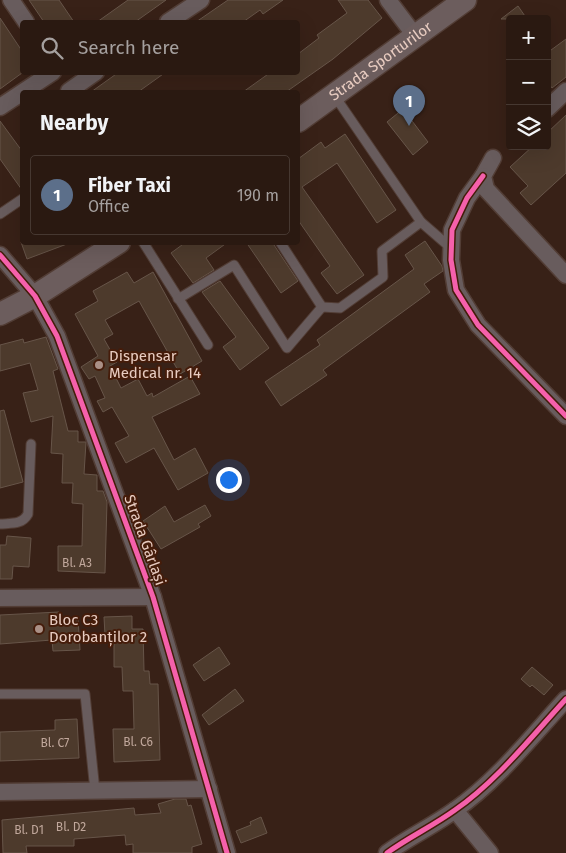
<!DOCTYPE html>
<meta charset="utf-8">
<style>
body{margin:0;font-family:"Fira Sans",sans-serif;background:#36261f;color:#f1f3f6}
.controls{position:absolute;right:15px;top:15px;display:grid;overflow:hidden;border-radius:5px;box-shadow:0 5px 20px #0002}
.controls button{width:45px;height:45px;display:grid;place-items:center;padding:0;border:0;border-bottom:1px solid #463831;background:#2a1911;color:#f1f3f6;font:25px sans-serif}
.you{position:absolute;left:228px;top:479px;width:18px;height:18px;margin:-12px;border:4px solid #fff;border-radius:50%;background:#1a73e8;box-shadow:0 0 0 8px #1a73e833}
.badge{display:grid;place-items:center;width:32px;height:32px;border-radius:50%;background:#d93025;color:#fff;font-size:16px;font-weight:700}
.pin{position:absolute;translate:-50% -41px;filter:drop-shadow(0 1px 2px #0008)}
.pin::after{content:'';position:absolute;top:26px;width:18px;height:15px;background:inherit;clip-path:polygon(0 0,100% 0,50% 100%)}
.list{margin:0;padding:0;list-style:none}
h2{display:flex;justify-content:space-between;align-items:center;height:65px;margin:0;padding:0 20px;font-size:21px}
h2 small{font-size:16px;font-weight:400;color:#a5a09f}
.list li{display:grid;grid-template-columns:32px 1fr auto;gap:15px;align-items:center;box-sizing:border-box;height:80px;margin:0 10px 10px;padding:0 10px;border:1px solid #463831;border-radius:5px}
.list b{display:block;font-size:19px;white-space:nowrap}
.list p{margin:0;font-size:16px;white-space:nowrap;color:#a5a09f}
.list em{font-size:16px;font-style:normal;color:#a5a09f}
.icon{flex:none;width:28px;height:28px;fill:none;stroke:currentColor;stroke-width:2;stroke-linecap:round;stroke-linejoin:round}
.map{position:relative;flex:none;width:566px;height:853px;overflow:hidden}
.search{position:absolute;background:#2a1911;box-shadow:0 5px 20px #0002;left:20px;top:20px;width:280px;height:55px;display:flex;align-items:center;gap:12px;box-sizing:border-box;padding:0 18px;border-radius:5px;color:#a5a09f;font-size:19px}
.panel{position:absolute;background:#2a1911;box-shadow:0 5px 20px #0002;left:20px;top:90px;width:280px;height:155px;border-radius:5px}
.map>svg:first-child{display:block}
</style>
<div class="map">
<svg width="566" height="853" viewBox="0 0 566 853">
<rect width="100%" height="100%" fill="#382117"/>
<g fill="#4d3a2c" stroke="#675549">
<polygon points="29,0 59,0 74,22 44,22"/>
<polygon points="128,0 166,0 135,22 97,22"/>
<polygon points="228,0 283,0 263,14 260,10 243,22 196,22"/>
<polygon points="338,0 368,0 382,18 333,59 286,92 243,92 271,72 298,72 298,54 319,38 317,35 347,13"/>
<polygon points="518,6 527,19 501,19"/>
<polygon points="0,18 22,51 22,73 0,89"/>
<polygon points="566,39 566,77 552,88 547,81 547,53"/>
<polygon points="119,72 166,72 138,92 91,92"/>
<polygon points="403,109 428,142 413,155 387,122"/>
<polygon points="566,115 566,173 531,205 520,193 528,186 510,167 533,146 547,146 547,133"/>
<polygon points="0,121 22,151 22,190 0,159"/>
<polygon points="345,134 396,210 377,223 337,163 302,187 364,275 337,294 321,273 330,266 298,220 298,159 321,142 325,148"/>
<polygon points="425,241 442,266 443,271 424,284 430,292 323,370 327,375 281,406 265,382 320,345 317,340 414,269 405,255"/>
<polygon points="21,242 67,242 67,244 27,259"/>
<polygon points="186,242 228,242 206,258 214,270 193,283 171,253"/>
<polygon points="246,242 272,242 298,281 281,293"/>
<polygon points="127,272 134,283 153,272 202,361 180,374 139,301 105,320 113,334 104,339 117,362 110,366 121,388 138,379 147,396 152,393 153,397 190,376 200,394 152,417 174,460 195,448 208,473 178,490 154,448 126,463 115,443 129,436 112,407 103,412 97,401 105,398 95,376 89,379 81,367 98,356 75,314 98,301 93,291"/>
<polygon points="220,281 269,348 240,370 223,347 236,337 202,292"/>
<polygon points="46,337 58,369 53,371 68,431 78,431 78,442 86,442 84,474 97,475 97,491 103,491 107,502 105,573 58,571 58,546 82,546 83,504 72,503 73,483 62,483 63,454 51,453 53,416 31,422 23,393 38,390 30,363 0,371 0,345 23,339 24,343"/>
<polygon points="4,410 23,482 0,488 0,411"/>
<polygon points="205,505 211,516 198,524 200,527 161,549 143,521 165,506 174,522"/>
<polygon points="7,536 31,538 29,567 13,566 12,579 0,579 0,545 6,545"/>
<polygon points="59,612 60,619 78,618 80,650 53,651 52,640 0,644 0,615"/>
<polygon points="132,616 132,629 143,629 144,671 149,671 150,684 158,684 160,760 114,762 113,729 134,729 133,691 123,691 122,667 114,667 114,635 105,635 104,617"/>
<polygon points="219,647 230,664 204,681 193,665"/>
<polygon points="532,667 553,685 544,695 532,685 530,687 521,679"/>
<polygon points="235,689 244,701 209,725 202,715"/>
<polygon points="77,719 79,758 0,761 0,732 55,730 55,720"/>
<polygon points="175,799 186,799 188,806 191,805 202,844 192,847 192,853 133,853 133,844 126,845 125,835 74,839 74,846 26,846 27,853 3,853 2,820 134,808 135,815 161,813 158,804"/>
<polygon points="261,817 267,833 241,843 236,831 251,825 250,822"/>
</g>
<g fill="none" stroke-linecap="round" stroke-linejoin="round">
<g stroke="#523d35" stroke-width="11">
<g id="lane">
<polyline points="0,214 22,199"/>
<polyline points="421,222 451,248"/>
<polyline points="143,242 208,345"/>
<polyline points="178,299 234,265 287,348 322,307 280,242"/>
<polyline points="322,307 340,308 383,277 382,251 421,222 334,95"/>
<path d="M0 524C11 523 22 525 28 514L31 444"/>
<polyline points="0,694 85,694 95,791"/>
</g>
</g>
<g stroke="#523d35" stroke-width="19">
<g id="street">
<polyline points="11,0 26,22"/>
<polyline points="388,0 416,37"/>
<polyline points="168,22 201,0"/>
<polyline points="69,91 96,72"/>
<polyline points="0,107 53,72"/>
<polyline points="547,109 566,91"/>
<polyline points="493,158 483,176 486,189 566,275"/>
<polyline points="483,176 467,198 452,230 451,260 456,290 478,325 566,416"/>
<polyline points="0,255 35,296 57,336 153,597 227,853"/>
<polyline points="0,598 153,597"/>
<polyline points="0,792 209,789"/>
<polyline points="455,810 490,853"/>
<path d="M387 853C409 837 433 826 455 810 497 781 531 737 566 699"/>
</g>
</g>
<g stroke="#523d35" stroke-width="25">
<g id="secondary">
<path id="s1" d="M298 121 465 0"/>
<polyline points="0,314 35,296 119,242"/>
</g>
</g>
<use href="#lane" stroke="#685c5d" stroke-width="9"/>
<use href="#street" stroke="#685c5d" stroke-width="16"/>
<use href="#secondary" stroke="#6c5d5d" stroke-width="22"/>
<g stroke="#451c0a" stroke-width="8">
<g id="cycleway">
<polyline points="483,176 467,198 452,230 451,260 456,290 478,325 566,416"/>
<polyline points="0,255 35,296 57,336 153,597 227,853"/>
<path d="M387 853C409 837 433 826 455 810 497 781 531 737 566 699"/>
</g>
</g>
<use href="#cycleway" stroke="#f560ab" stroke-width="5"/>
</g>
<g fill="#aa9086" stroke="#451c0a" stroke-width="2">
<circle cx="99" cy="365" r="5"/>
<circle cx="39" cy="629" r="5"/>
</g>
<g text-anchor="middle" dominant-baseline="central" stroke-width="4" stroke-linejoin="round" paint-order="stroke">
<g font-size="12" fill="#c1a89c">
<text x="77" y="563">Bl. A3</text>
<text x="138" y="742">Bl. C6</text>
<text x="55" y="743">Bl. C7</text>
<text x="71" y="827">Bl. D2</text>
<text x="29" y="830">Bl. D1</text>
</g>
<g font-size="15" fill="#e8ccc1" stroke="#451c0a">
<text stroke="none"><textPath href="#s1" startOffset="102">Strada Sporturilor</textPath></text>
<text transform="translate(145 540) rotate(70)">Strada Gârlași</text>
</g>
<g font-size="15" fill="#e8ccc1" stroke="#451c0a" text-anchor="start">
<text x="109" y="356">Dispensar<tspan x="109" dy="17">Medical nr. 14</tspan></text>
<text x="49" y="620">Bloc C3<tspan x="49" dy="17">Dorobanților 2</tspan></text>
</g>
</g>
</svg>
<div class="controls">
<button>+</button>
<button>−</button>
<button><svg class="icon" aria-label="layers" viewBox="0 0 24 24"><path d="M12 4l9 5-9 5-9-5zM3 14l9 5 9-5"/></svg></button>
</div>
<div class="you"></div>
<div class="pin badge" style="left:409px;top:126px;background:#5c6f8a">1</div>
<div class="search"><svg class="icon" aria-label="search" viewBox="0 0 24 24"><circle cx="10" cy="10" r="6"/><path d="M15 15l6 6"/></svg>Search here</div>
<section class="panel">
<h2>Nearby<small></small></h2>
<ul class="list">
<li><span class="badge" style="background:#5c6f8a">1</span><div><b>Fiber Taxi</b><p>Office</p></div><em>190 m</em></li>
</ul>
</section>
</div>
